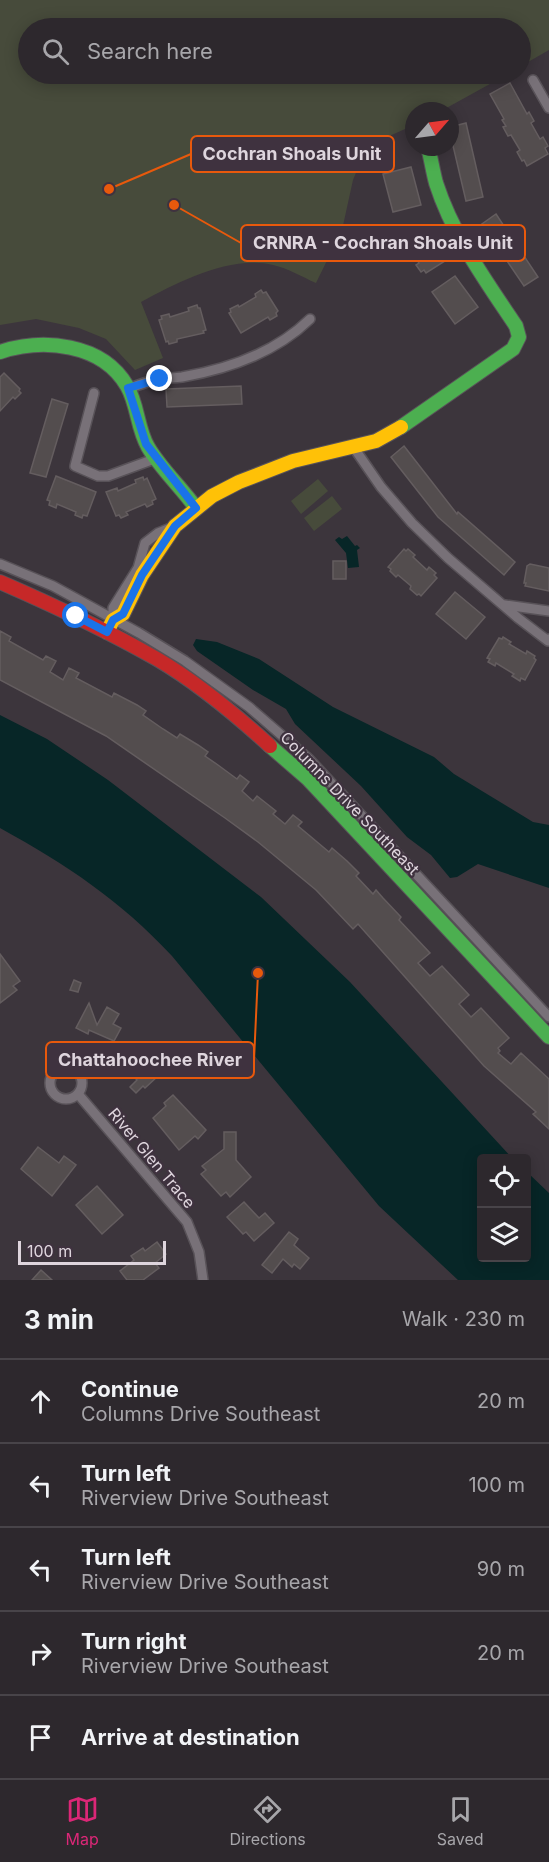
<!DOCTYPE html>
<meta charset="utf-8">
<style>
body{margin:0;font-family:Inter,sans-serif;background:#353035;color:#f1f3f6}
.controls{position:absolute;right:18px;bottom:18px;display:grid;overflow:hidden;border-radius:6px;box-shadow:0 3px 15px #0003}
.controls button{width:54px;height:54px;display:grid;place-items:center;padding:0;border:0;border-bottom:2px solid #484449;background:#2d282d;color:#f1f3f6;font:30px sans-serif}
.compass{position:absolute;left:405px;top:102px;width:54px;height:54px;border-radius:50%;background:#2d282d;box-shadow:0 3px 15px #0003;rotate:62deg}
.scale{position:absolute;left:18px;bottom:15px;width:148px;box-sizing:border-box;padding-left:6px;border:3px solid #ded5dd;border-top:0;font-size:16px;line-height:21px;white-space:nowrap;color:#ded5dd;-webkit-text-stroke:4px #3f323f;paint-order:stroke}
.stop{position:absolute;width:18px;height:18px;margin:-14px;border:4px solid #1a73e8;border-radius:50%;background:#fff}
.stop.end{background:#1a73e8;border-color:#fff;box-shadow:0 2px 6px #0008}
.list{margin:0;padding:0;list-style:none}
h2{display:flex;justify-content:space-between;align-items:center;height:78px;margin:0;padding:0 24px;font-size:26px}
h2 small{font-size:20px;font-weight:400;color:#a7a6aa}
.list li{display:grid;grid-template-columns:39px 1fr auto;gap:18px;align-items:center;box-sizing:border-box;height:84px;padding:0 24px;border-top:2px solid #484449}
.list b{display:block;font-size:22px;white-space:nowrap}
.list p{margin:0;font-size:20px;white-space:nowrap;color:#a7a6aa}
.list em{font-size:20px;font-style:normal;color:#a7a6aa}
.icon{flex:none;width:33px;height:33px;fill:none;stroke:currentColor;stroke-width:2;stroke-linecap:round;stroke-linejoin:round}
.map{position:relative;flex:none;width:549px;height:1280px;overflow:hidden}
.search{position:absolute;background:#2d282d;box-shadow:0 3px 15px #0003;left:18px;right:18px;top:18px;height:66px;display:flex;align-items:center;gap:15px;box-sizing:border-box;padding:0 21px;border-radius:33px;color:#a7a6aa;font-size:22px}
.sheet{height:498px;background:#2d282d}
nav{display:flex;justify-content:space-around;align-items:center;box-sizing:border-box;height:84px;border-top:2px solid #484449;background:#2d282d;font-size:16px;color:#a7a6aa}
nav a{display:grid;justify-items:center;gap:3px}
nav .on{color:#db2777}
.map>svg:first-child{display:block}
</style>
<div class="map">
<svg width="549" height="1280" viewBox="0 0 549 1280">
<rect width="100%" height="100%" fill="#3c353c"/>
<g fill="#474b3b">
<path d="M0 0H549V50L521 66 520 28H28V74H508L441 111H414V125L367 146 353 180 342 230 316 283C302 277 288 268 273 265 229 255 179 282 141 302L163 358 135 370 106 339 79 328 36 319 0 325Z"/>
<polygon points="318,479 328,491 301,514 291,501"/>
<polygon points="332,496 342,509 314,531 304,518"/>
</g>
<g fill="#072627">
<polygon points="347,536 355,546 357,545 360,548 357,550 359,567 348,568 346,553 335,540 339,537 342,539"/>
<polygon points="196,639 217,642 259,659 333,707 434,757 454,774 533,822 549,825 549,888 478,864 457,877 450,878 431,855 407,837 361,786 295,724 286,709 253,690 197,651 193,645"/>
<path d="M0 715 47 739 108 780 261 897 350 982 512 1158H482V1258H526L527 1172 549 1193V1280H458L379 1206 172 956C120 900 67 865 0 828Z"/>
</g>
<g fill="#534d4e" stroke="#645d5f" stroke-width="1.5">
<polygon points="510,83 527,114 529,112 534,121 531,123 540,139 543,137 548,146 545,148 548,154 527,166 524,160 522,161 517,152 520,150 511,135 508,136 503,127 506,126 502,120 504,119 490,94"/>
<polygon points="466,123 483,197 466,201 450,133 450,127"/>
<polygon points="411,167 421,205 393,212 383,174"/>
<polygon points="496,214 538,277 524,286 482,224"/>
<polygon points="422,225 439,251 441,249 446,257 444,259 445,261 426,273 424,270 421,272 416,265 419,263 409,247 406,248 402,241 404,240 402,237"/>
<polygon points="455,276 478,307 455,324 432,292"/>
<polygon points="261,290 263,293 266,292 278,311 276,313 277,316 270,320 268,317 241,333 229,313 231,312 230,309 238,305 239,307 256,297 255,294"/>
<polygon points="197,305 198,308 200,308 206,330 203,331 204,333 177,339 177,342 169,344 168,341 166,342 159,320 162,319 161,316 169,314 170,317 189,311 188,308"/>
<polygon points="4,373 20,389 19,391 21,393 15,399 13,397 0,411 0,377"/>
<polygon points="241,386 242,404 167,407 166,389"/>
<polygon points="52,399 68,404 46,477 30,473"/>
<polygon points="404,446 457,514 458,512 515,562 504,575 438,517 391,457"/>
<polygon points="56,476 96,492 87,516 83,515 82,518 75,515 76,512 57,504 56,508 49,505 50,501 47,500"/>
<polygon points="143,477 144,480 147,478 156,499 152,501 153,504 147,507 145,504 126,512 128,515 121,518 119,515 116,516 106,492 117,488 118,491 136,483 135,480"/>
<polygon points="404,549 406,551 408,549 415,555 413,557 427,570 429,567 436,573 434,575 437,578 421,596 419,594 417,595 410,589 411,586 398,575 396,577 390,571 391,569 388,567"/>
<rect x="333" y="561" width="13" height="18"/>
<polygon points="530,564 549,568 549,591 525,586 526,583 524,583 527,566"/>
<polygon points="455,592 485,617 466,639 436,614"/>
<polygon points="0,631 11,637 9,641 43,660 46,656 56,661 50,672 63,680 69,668 79,673 76,678 112,697 114,693 137,705 146,711 143,715 163,729 177,738 180,734 198,745 208,752 205,756 218,765 237,779 240,775 249,782 242,791 253,801 257,796 276,811 273,814 285,824 293,815 302,822 298,826 310,836 329,852 332,848 347,861 359,873 356,876 373,894 376,890 383,898 401,917 399,920 430,953 418,963 430,976 442,966 469,995 459,1004 471,1017 481,1008 509,1038 498,1048 500,1051 498,1053 511,1064 521,1053 549,1079 549,1129 533,1114 536,1112 484,1066 358,924 353,929 316,890 258,842 225,818 106,736 0,680"/>
<polygon points="503,637 511,642 509,644 526,654 527,651 535,656 534,658 536,660 525,680 521,678 520,681 512,676 514,674 496,663 495,666 488,662 490,659 487,658 499,638 502,639"/>
<polygon points="0,954 20,981 13,986 17,990 0,1003"/>
<polygon points="74,980 81,983 78,992 70,990"/>
<polygon points="89,1003 97,1025 107,1007 119,1014 113,1024 121,1028 114,1041 89,1030 88,1034 76,1028"/>
<polygon points="134,1049 144,1059 146,1057 154,1066 152,1069 158,1076 145,1088 143,1086 136,1093 130,1087 137,1080 120,1062"/>
<polygon points="173,1095 206,1130 198,1139 195,1136 179,1150 153,1118 166,1106 164,1103"/>
<polygon points="224,1132 236,1132 236,1160 251,1177 230,1197 226,1192 221,1196 201,1174 206,1170 202,1166 224,1149"/>
<polygon points="38,1147 59,1163 64,1156 76,1165 52,1196 21,1169"/>
<polygon points="97,1186 123,1215 102,1234 76,1205"/>
<polygon points="244,1202 259,1218 265,1213 274,1223 254,1241 246,1232 243,1234 227,1217"/>
<polygon points="289,1232 298,1239 294,1245 309,1258 300,1269 294,1264 292,1267 283,1259 272,1273 262,1265"/>
<polygon points="157,1242 166,1254 155,1263 159,1268 143,1280 127,1280 120,1271 134,1260 131,1256 143,1248 145,1251"/>
<polygon points="41,1270 52,1280 32,1280"/>
</g>
<g fill="none" stroke-linecap="round" stroke-linejoin="round">
<g stroke="#585258" stroke-width="12">
<g id="street">
<polyline points="533,80 549,108"/>
<path d="M128 389C138 385 148 381 159 379 167 378 174 378 182 377 229 369 275 353 310 319"/>
<polyline points="94,393 75,466 98,476 108,476 157,458"/>
<polyline points="352,445 381,487 412,523 448,558 518,618 548,641 549,639"/>
<polyline points="0,564 53,586 139,633 185,661 249,707 309,759 549,1017"/>
<polyline points="505,605 549,611"/>
<polyline points="113,620 113,608 138,568 145,543 158,533 173,527"/>
<circle cx="66" cy="1083" r="16"/>
<polyline points="78,1094 187,1222 199,1252 203,1280"/>
</g>
</g>
<g stroke="#585258" stroke-width="16">
<g id="fast">
<path d="M0 352C43 338 102 343 127 386 138 405 137 428 148 447 161 469 181 487 196 508"/>
<path d="M401 427 513 349 519 337 516 326C486 281 453 236 436 183 433 172 431 159 428 147"/>
<polyline points="270,746 308,779 549,1037"/>
</g>
</g>
<g stroke="#585258" stroke-width="16">
<polyline id="slow" points="107,632 113,620 123,614 142,575 175,526 212,496 239,482 293,461 376,441 401,427"/>
</g>
<g stroke="#585258" stroke-width="16">
<path id="jam" d="M0 582C53 605 106 630 157 659 198 683 235 714 270 746"/>
</g>
<use href="#street" stroke="#787178" stroke-width="9"/>
<use href="#fast" stroke="#4caf50" stroke-width="14"/>
<use href="#slow" stroke="#ffc107" stroke-width="14"/>
<use href="#jam" stroke="#c62828" stroke-width="14"/>
</g>
<g fill="none" stroke-linecap="round" stroke-linejoin="round">
<polyline stroke="#1a73e8" stroke-width="8" points="76,616 107,632 113,620 123,614 142,575 175,526 196,508 146,444 128,388 160,379"/>
</g>
<g text-anchor="middle" dominant-baseline="central" stroke-width="4.5" stroke-linejoin="round" paint-order="stroke">
<g font-size="16" fill="#ded5dd" stroke="#3f323f">
<text transform="translate(350 803) rotate(46)">Columns Drive Southeast</text>
<text transform="translate(152 1158) rotate(50)">River Glen Trace</text>
</g>
</g>
<path fill="none" stroke="#e8590c" stroke-width="2" d="M109 189L191 154M174 205L241 243M258 973L254 1060"/>
<g fill="#e8590c" stroke="#3f323f" stroke-width="2">
<circle cx="109" cy="189" r="6"/>
<circle cx="174" cy="205" r="6"/>
<circle cx="258" cy="973" r="6"/>
</g>
<g fill="#3f323f" stroke="#e8590c" stroke-width="2">
<rect x="191" y="136" width="203" height="36" rx="6"/>
<rect x="241" y="225" width="284" height="36" rx="6"/>
<rect x="46" y="1042" width="208" height="36" rx="6"/>
</g>
<g font-size="18" text-anchor="middle" font-weight="bold" fill="#ded5dd">
<text x="292" y="160">Cochran Shoals Unit</text>
<text x="383" y="249">CRNRA - Cochran Shoals Unit</text>
<text x="150" y="1066">Chattahoochee River</text>
</g>
</svg>
<div class="controls">
<button><svg class="icon" aria-label="locate" viewBox="0 0 24 24"><circle cx="12" cy="12" r="6"/><path d="M12 2v4M12 18v4M2 12h4M18 12h4"/></svg></button>
<button><svg class="icon" aria-label="layers" viewBox="0 0 24 24"><path d="M12 4l9 5-9 5-9-5zM3 14l9 5 9-5"/></svg></button>
</div>
<svg class="compass" viewBox="-18 -18 36 36"><path d="M0-13l5 13h-10z" fill="#e53935"/><path d="M0 13l5-13h-10z" fill="#a7a6aa"/></svg>
<div class="scale">100 m</div>
<div class="stop" style="left:76px;top:616px"></div>
<div class="stop end" style="left:160px;top:379px"></div>
<div class="search"><svg class="icon" aria-label="search" viewBox="0 0 24 24"><circle cx="10" cy="10" r="6"/><path d="M15 15l6 6"/></svg>Search here</div>
</div>
<section class="sheet">
<h2>3 min<small>Walk · 230 m</small></h2>
<ul class="list">
<li><svg class="icon" aria-label="ahead" viewBox="0 0 24 24"><path d="M12 20V5M6 11l6-6 6 6"/></svg><div><b>Continue</b><p>Columns Drive Southeast</p></div><em>20 m</em></li>
<li><svg class="icon" aria-label="left" viewBox="0 0 24 24"><path d="M17 20v-9H6M10 6l-5 5 5 5"/></svg><div><b>Turn left</b><p>Riverview Drive Southeast</p></div><em>100 m</em></li>
<li><svg class="icon" aria-label="left" viewBox="0 0 24 24"><path d="M17 20v-9H6M10 6l-5 5 5 5"/></svg><div><b>Turn left</b><p>Riverview Drive Southeast</p></div><em>90 m</em></li>
<li><svg class="icon" aria-label="right" viewBox="0 0 24 24"><path d="M7 20v-9h11M14 6l5 5-5 5"/></svg><div><b>Turn right</b><p>Riverview Drive Southeast</p></div><em>20 m</em></li>
<li><svg class="icon" aria-label="arrive" viewBox="0 0 24 24"><path d="M6 21V4h12l-3 4 3 4H6"/></svg><div><b>Arrive at destination</b></div></li>
</ul>
</section>
<nav>
<a class="on"><svg class="icon" aria-label="map" viewBox="0 0 24 24"><path d="M3 6l6-2 6 2 6-2v14l-6 2-6-2-6 2zM9 4v14M15 6v14"/></svg>Map</a>
<a><svg class="icon" aria-label="directions" viewBox="0 0 24 24"><path d="M12 3l9 9-9 9-9-9zM9 14v-3h6M13 9l2 2-2 2"/></svg>Directions</a>
<a><svg class="icon" aria-label="saved" viewBox="0 0 24 24"><path d="M7 4h10v16l-5-4-5 4z"/></svg>Saved</a>
</nav>
